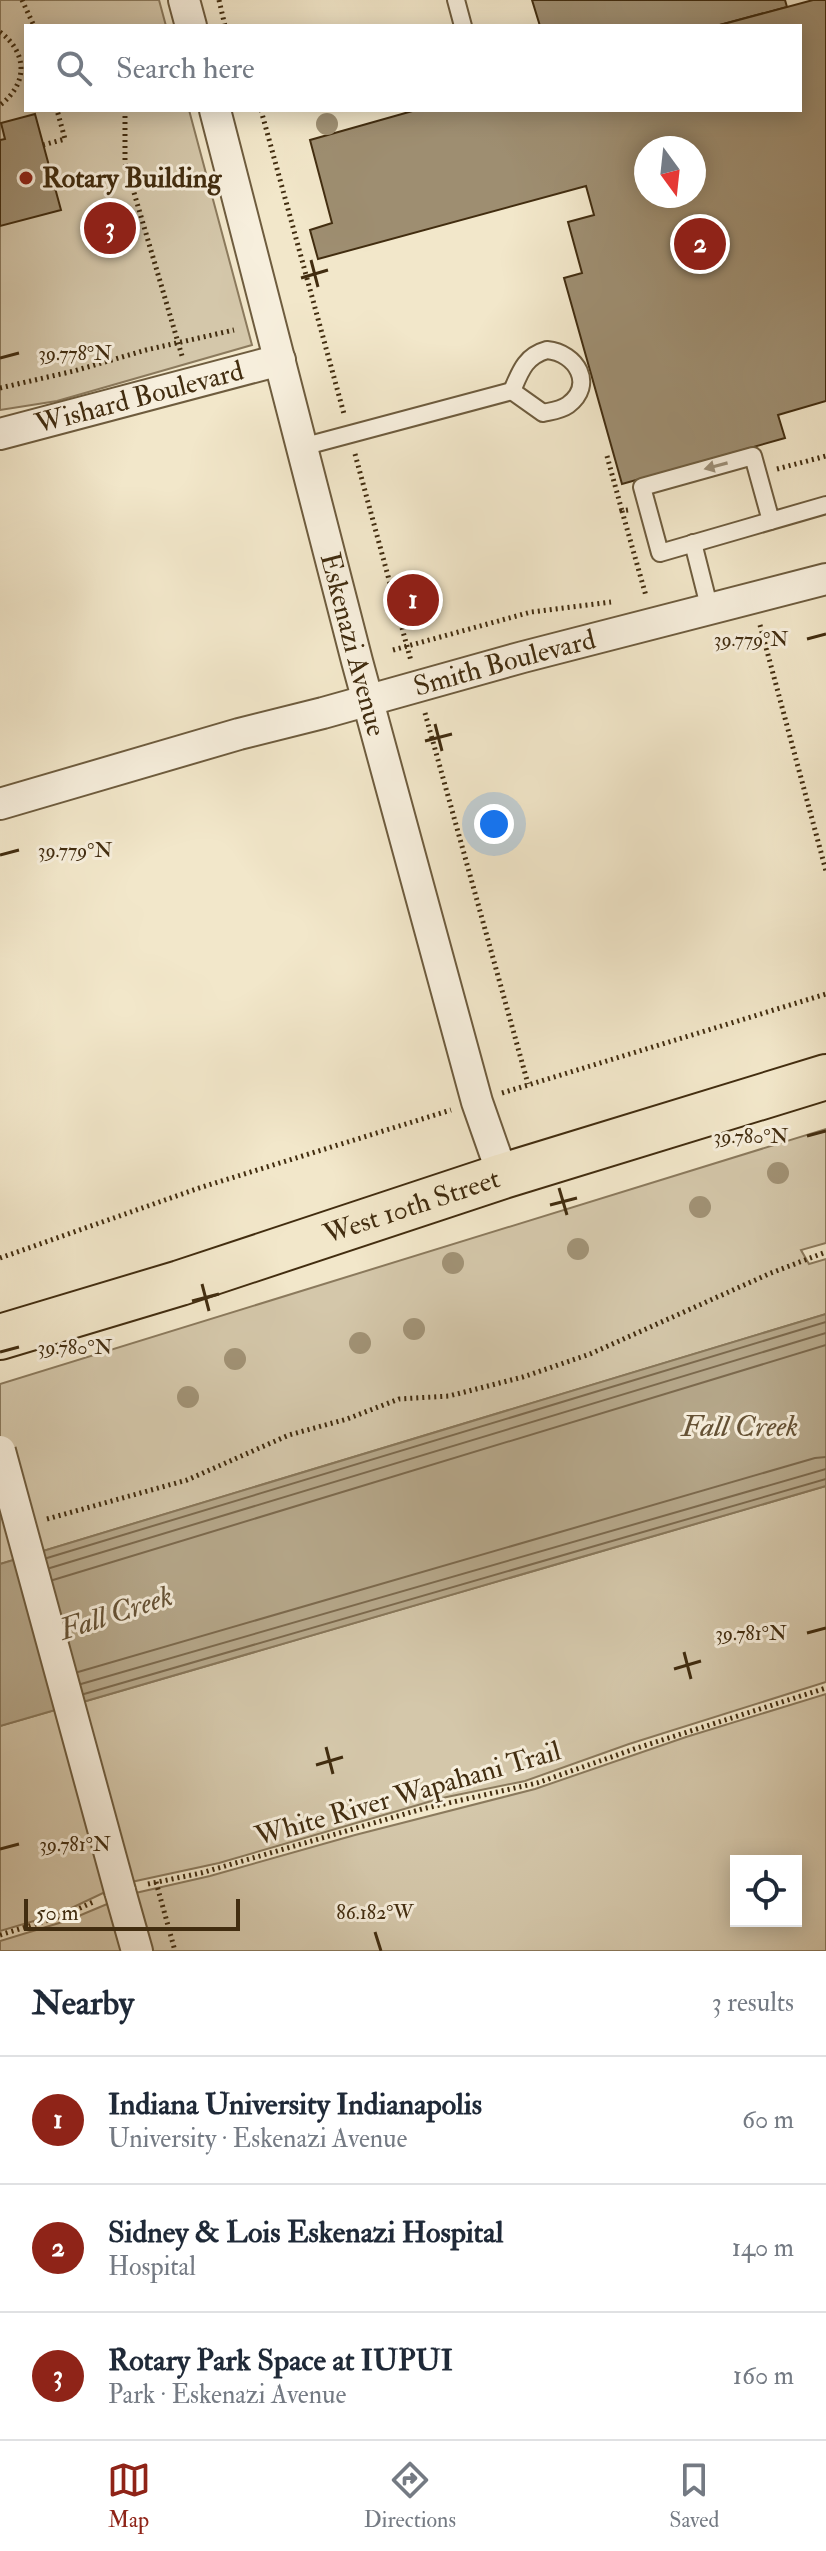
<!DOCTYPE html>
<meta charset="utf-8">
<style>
body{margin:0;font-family:"IM FELL Double Pica",serif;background:#f2f2f3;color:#1f2937}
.controls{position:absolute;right:24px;bottom:24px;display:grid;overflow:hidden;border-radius:0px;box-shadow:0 4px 20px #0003}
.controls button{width:72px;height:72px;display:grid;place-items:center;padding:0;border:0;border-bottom:2px solid #e0e1e3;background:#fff;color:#1f2937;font:40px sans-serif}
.compass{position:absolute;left:634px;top:136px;width:72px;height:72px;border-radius:50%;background:#fff;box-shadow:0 4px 20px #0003;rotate:165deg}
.scale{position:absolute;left:24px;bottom:20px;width:216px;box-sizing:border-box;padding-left:8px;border:4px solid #422d10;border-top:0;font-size:22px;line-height:28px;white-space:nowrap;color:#422d10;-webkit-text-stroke:6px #f7efdd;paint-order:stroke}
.you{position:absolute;left:494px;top:824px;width:28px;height:28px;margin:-20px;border:6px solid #fff;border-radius:50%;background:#1a73e8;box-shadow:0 0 0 12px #1a73e833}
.badge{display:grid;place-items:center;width:52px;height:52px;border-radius:50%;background:#8f2418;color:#fff;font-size:26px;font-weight:700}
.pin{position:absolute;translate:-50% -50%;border:4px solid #fff;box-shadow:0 2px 8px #0006}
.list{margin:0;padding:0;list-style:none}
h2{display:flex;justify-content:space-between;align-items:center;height:104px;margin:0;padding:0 32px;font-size:34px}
h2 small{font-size:26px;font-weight:400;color:#747a83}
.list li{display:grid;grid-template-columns:52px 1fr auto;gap:24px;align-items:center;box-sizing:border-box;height:128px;padding:0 32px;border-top:2px solid #e0e1e3}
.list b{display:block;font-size:30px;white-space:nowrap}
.list p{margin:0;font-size:26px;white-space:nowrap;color:#747a83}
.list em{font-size:26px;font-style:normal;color:#747a83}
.icon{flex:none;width:44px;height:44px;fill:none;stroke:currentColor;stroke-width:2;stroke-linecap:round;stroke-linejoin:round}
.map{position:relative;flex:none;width:826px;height:1951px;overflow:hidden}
.search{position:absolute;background:#fff;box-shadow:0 4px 20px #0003;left:24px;right:24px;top:24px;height:88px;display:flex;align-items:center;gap:20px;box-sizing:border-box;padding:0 28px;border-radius:0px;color:#747a83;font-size:30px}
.sheet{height:488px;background:#fff}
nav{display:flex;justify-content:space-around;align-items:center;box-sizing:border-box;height:112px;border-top:2px solid #e0e1e3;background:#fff;font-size:22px;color:#747a83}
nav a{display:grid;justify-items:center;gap:4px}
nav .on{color:#8f2418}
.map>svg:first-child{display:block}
</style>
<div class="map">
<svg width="826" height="1951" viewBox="0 0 826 1951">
<rect width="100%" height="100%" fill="#f2e7ca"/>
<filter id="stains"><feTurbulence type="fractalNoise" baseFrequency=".0025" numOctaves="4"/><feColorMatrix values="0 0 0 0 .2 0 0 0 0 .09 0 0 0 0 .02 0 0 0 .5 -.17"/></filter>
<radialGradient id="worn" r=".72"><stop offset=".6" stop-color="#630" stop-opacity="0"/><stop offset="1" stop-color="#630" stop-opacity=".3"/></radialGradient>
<g fill="#d4c7aa" stroke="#8b7a5d" stroke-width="2" fill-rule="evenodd">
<polygon points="0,0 159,0 166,26 26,26 26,110 189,110 252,345 57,401 0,410"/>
<polygon points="826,1129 826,1243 801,1250 809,1264 826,1259 826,1314 0,1564 0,1384"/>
<polygon points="826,1486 826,1682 629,1744 525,1781 442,1798 219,1863 122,1884 61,1913 0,1931 0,1726"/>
<path d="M826 1694V1951H0V1941L69 1920 131 1894 210 1876 355 1835 535 1789 686 1737ZM736 1861H796V1921H736Z"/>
</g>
<polygon fill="#b6a88b" stroke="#88775a" stroke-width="2" points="826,1314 826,1486 0,1726 0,1564"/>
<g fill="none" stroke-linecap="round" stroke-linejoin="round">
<g stroke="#7c6a4e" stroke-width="2">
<polyline points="47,1558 826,1322"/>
<polyline points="50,1568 826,1333"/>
<polyline points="53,1580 826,1345"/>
<polyline points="78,1672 815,1458 826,1457"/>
<polyline points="81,1684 826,1469"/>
<polyline points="84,1694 826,1479"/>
</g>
</g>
<g fill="#9e8e71" stroke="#422d10" stroke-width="2" fill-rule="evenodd">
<polygon points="532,0 785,0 787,7 716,26 540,26"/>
<path d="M813 0H826V401L778 415 785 438 622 484 564 278 582 273 568 222 594 215 586 186 318 259 310 230 332 223 310 140 416 110H800V26H716ZM646 148H694V196H646Z"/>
<polygon points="35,114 61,210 0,226 0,140 5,139 1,123"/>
</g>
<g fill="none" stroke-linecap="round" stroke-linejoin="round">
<g stroke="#6e5c3e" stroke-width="20">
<g id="lane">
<polyline points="456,0 463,26"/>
<path d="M547 350C577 353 595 385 568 405 561 410 552 411 543 413L512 391C520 372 525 356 547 350Z"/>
<polyline points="302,447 512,391"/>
<path d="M771 521 753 456 642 487 660 553C715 537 771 521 826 505"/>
<polyline points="693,543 710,610"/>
</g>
</g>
<g stroke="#6e5c3e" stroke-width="34">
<g id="street">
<polyline points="184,0 191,26"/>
<path id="s1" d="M215 110 357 661 477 1102 503 1176"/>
<path id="s2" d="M0 434 280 360"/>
<path id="s3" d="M0 804 239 734 323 713 523 657 826 579"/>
<polyline points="120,1891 137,1951"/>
</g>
</g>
<g stroke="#422d10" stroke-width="48">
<g id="primary">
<path id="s4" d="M0 1337 180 1283 503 1176 826 1077"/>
</g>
</g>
<g stroke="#422d10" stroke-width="5" stroke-dasharray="2 4" stroke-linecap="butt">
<polyline points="22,0 34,26"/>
<polyline points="219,0 225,26"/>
<path d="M0 32C28 53 28 84 0 105"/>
<polyline points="125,110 125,162 182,356"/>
<polyline points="261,110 344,414"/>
<polyline points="43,145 65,139 57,110"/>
<polyline points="0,388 74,371 146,350 234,330"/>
<polyline points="355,454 411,661"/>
<polyline points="607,456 622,511"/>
<polyline points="777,469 826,456"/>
<polyline points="628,510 622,511 646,596"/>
<polyline points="760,625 826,871"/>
<polyline points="393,650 531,612 611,602"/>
<polyline points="425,713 528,1084"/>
<polyline points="502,1093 826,994"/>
<polyline points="0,1258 199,1188 451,1110"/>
<polyline points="47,1519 187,1480 289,1435 347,1419 399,1399 449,1396 523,1377 590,1354 771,1273 826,1252"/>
<polyline points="156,1882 175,1951"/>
<polyline points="148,1884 201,1873 422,1809 537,1783 637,1748 826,1688"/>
<polyline points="0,1935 65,1915 93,1902"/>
</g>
<use href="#lane" stroke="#f7efdd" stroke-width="16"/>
<use href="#street" stroke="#f7efdd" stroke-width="30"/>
<use href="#primary" stroke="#f2e7ca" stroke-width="44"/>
<g stroke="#6e5c3e" stroke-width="34" stroke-linecap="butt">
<polyline id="street-bridge" points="0,1451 120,1891"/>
</g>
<use href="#street-bridge" stroke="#f7efdd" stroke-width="30"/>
</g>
<g fill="#a19275">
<circle cx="327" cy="124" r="11"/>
<circle cx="778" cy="1173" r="11"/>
<circle cx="700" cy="1207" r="11"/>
<circle cx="578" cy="1249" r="11"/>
<circle cx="453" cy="1263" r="11"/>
<circle cx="414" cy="1329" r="11"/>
<circle cx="360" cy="1343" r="11"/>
<circle cx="235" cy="1359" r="11"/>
<circle cx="188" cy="1397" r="11"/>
</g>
<defs><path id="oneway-solid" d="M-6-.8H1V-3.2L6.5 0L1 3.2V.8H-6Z" transform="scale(2)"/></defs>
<use fill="#9c8e76" href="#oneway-solid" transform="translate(716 466) rotate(165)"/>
<path fill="none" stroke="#422d10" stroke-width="3" d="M311 260 318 287M301 278 328 270M0 358 19 353M807 639 826 634M435 724 442 751M425 741 452 734M0 855 19 850M807 1136 826 1131M559 1188 567 1215M550 1205 577 1198M202 1284 209 1311M192 1301 219 1294M0 1352 19 1347M807 1633 826 1628M684 1652 691 1679M674 1669 701 1661M326 1747 333 1774M316 1765 343 1757M0 1849 19 1844M375 1932 381 1951"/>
<circle fill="#8f2418" stroke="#f7efdd" stroke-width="3" cx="26" cy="178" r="8"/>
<g text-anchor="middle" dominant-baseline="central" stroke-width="6" stroke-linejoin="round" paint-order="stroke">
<g font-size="28" font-weight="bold" fill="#422d10" stroke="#f7efdd" text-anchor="start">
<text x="42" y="178">Rotary Building</text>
</g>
<g font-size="28" fill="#422d10" stroke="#f7efdd">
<text stroke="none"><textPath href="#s2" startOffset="144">Wishard Boulevard</textPath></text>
<text stroke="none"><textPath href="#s1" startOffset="552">Eskenazi Avenue</textPath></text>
<text stroke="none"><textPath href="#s3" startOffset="524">Smith Boulevard</textPath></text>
<text stroke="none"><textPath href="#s4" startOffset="432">West 10th Street</textPath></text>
<text transform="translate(408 1794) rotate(-16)">White River Wapahani Trail</text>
</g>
<g font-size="30" font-style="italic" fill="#655235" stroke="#f7efdd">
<text x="740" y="1426">Fall Creek</text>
<text transform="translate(116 1613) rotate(-18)">Fall Creek</text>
</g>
</g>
<g font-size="20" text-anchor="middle" fill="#422d10" stroke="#f7efdd" stroke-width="6" stroke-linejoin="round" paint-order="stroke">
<text x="75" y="360">39.778°N</text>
<text x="751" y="646">39.779°N</text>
<text x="75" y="857">39.779°N</text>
<text x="751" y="1143">39.780°N</text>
<text x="75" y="1354">39.780°N</text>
<text x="751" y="1640">39.781°N</text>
<text x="75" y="1851">39.781°N</text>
<text x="375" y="1919">86.182°W</text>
</g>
<rect width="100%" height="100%" filter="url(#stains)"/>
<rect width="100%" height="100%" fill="url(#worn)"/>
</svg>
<div class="controls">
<button><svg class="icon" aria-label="locate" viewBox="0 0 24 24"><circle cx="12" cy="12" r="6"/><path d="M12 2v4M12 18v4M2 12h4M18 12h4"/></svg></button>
</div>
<svg class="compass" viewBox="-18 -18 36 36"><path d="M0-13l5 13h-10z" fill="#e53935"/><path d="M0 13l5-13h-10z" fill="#747a83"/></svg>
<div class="scale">50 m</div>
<div class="you"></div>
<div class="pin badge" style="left:413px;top:600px">1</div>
<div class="pin badge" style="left:700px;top:244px">2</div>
<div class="pin badge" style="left:110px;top:228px">3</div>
<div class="search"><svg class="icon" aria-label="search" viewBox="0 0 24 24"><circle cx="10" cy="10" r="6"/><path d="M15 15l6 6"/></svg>Search here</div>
</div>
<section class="sheet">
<h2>Nearby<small>3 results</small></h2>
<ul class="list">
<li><span class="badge">1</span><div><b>Indiana University Indianapolis</b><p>University · Eskenazi Avenue</p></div><em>60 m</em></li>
<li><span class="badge">2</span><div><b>Sidney &amp; Lois Eskenazi Hospital</b><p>Hospital</p></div><em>140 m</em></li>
<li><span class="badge">3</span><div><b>Rotary Park Space at IUPUI</b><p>Park · Eskenazi Avenue</p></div><em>160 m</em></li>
</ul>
</section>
<nav>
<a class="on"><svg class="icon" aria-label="map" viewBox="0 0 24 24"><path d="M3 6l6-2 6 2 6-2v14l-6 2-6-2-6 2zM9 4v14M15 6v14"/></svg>Map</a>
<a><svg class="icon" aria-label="directions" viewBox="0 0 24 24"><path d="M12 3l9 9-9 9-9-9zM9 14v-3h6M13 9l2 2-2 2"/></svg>Directions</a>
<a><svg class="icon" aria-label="saved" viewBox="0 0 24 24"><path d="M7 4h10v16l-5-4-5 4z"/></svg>Saved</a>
</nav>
